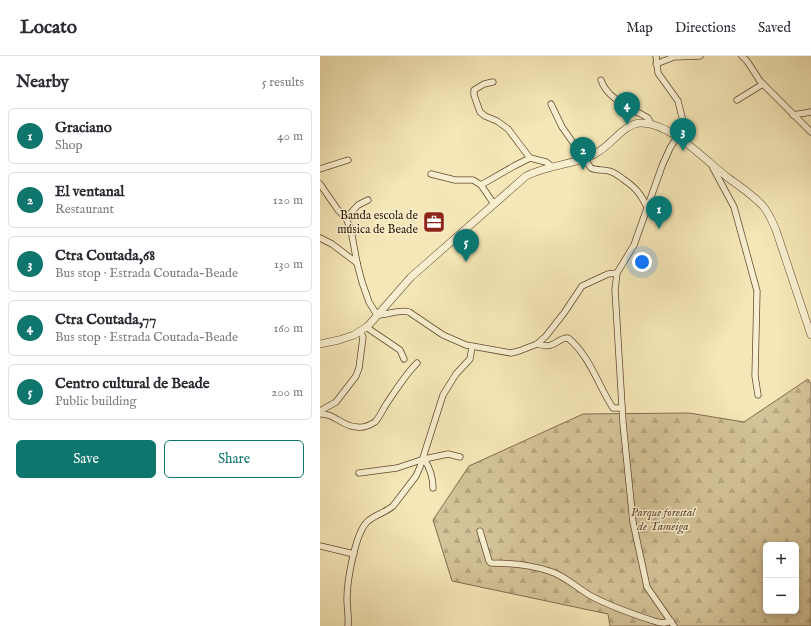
<!DOCTYPE html>
<meta charset="utf-8">
<style>
body{margin:0;font-family:"IM FELL English",serif;background:#f7f7f7;color:#2b2b33}
.controls{position:absolute;right:12px;bottom:12px;display:grid;overflow:hidden;border-radius:6px;box-shadow:0 2px 6px #0003}
.controls button{width:36px;height:36px;display:grid;place-items:center;padding:0;border:0;border-bottom:1px solid #e1e1e2;background:#fff;color:#2b2b33;font:20px sans-serif}
.you{position:absolute;left:322px;top:206px;width:14px;height:14px;margin:-10px;border:3px solid #fff;border-radius:50%;background:#1a73e8;box-shadow:0 0 0 6px #1a73e833}
.badge{display:grid;place-items:center;width:26px;height:26px;border-radius:50%;background:#0f766e;color:#fff;font-size:13px;font-weight:700}
.pin{position:absolute;translate:-50% -33px;filter:drop-shadow(0 1px 2px #0008)}
.pin::after{content:'';position:absolute;top:21px;width:14px;height:12px;background:inherit;clip-path:polygon(0 0,100% 0,50% 100%)}
.list{margin:0;padding:0;list-style:none}
h2{display:flex;justify-content:space-between;align-items:center;height:52px;margin:0;padding:0 16px;font-size:17px}
h2 small{font-size:13px;font-weight:400;color:#7c7c81}
.list li{display:grid;grid-template-columns:26px 1fr auto;gap:12px;align-items:center;box-sizing:border-box;height:56px;margin:0 8px 8px;padding:0 8px;border:1px solid #e1e1e2;border-radius:6px}
.list b{display:block;font-size:15px;white-space:nowrap}
.list p{margin:0;font-size:13px;white-space:nowrap;color:#7c7c81}
.list em{font-size:13px;font-style:normal;color:#7c7c81}
.actions{display:flex;gap:8px;padding:12px 16px}
.actions a{flex:1;padding:9px 0;border:1px solid #0f766e;border-radius:6px;text-align:center;font-size:14px;color:#0f766e}
.actions .main{background:#0f766e;color:#fff}
.map{position:relative;flex:none;width:491px;height:570px;overflow:hidden}
header{display:flex;align-items:center;gap:24px;box-sizing:border-box;height:56px;padding:0 20px;background:#fff;border-bottom:1px solid #e1e1e2}
header strong{font-size:19px}
nav{display:flex;gap:22px;margin-inline-start:auto;font-size:14px}
main{display:flex}
aside{flex:1;background:#fff}
.map>svg:first-child{display:block}
</style>
<header>
<strong>Locato</strong>
<nav><a>Map</a><a>Directions</a><a>Saved</a></nav>
</header>
<main>
<aside>
<h2>Nearby<small>5 results</small></h2>
<ul class="list">
<li><span class="badge">1</span><div><b>Graciano</b><p>Shop</p></div><em>40 m</em></li>
<li><span class="badge">2</span><div><b>El ventanal</b><p>Restaurant</p></div><em>120 m</em></li>
<li><span class="badge">3</span><div><b>Ctra Coutada,68</b><p>Bus stop · Estrada Coutada-Beade</p></div><em>130 m</em></li>
<li><span class="badge">4</span><div><b>Ctra Coutada,77</b><p>Bus stop · Estrada Coutada-Beade</p></div><em>160 m</em></li>
<li><span class="badge">5</span><div><b>Centro cultural de Beade</b><p>Public building</p></div><em>200 m</em></li>
</ul>
<div class="actions"><a class="main">Save</a><a>Share</a></div>
</aside>
<div class="map">
<svg width="491" height="570" viewBox="0 0 491 570">
<defs>
<pattern id="forest-firs" width="22" height="20" patternUnits="userSpaceOnUse"><rect width="22" height="20" fill="#d4c398"/><path d="M5 1l3.5 6h-7zM16 11l3.5 6h-7z" fill="#b6a781"/></pattern>
</defs>
<rect width="100%" height="100%" fill="#f5e7b7"/>
<filter id="stains"><feTurbulence type="fractalNoise" baseFrequency=".005" numOctaves="4"/><feColorMatrix values="0 0 0 0 .2 0 0 0 0 .09 0 0 0 0 .02 0 0 0 .5 -.17"/></filter>
<radialGradient id="worn" r=".72"><stop offset=".6" stop-color="#630" stop-opacity="0"/><stop offset="1" stop-color="#630" stop-opacity=".3"/></radialGradient>
<path fill="url(#forest-firs)" stroke="#836c4e" fill-rule="evenodd" d="M488 323 491 328V570H290L288 558 132 525 113 464 149 410 263 358 369 357 424 366ZM446 489H476V555H446Z"/>
<g fill="none" stroke-linecap="round" stroke-linejoin="round">
<g stroke="#634a30" stroke-width="7">
<g id="minor">
<polyline points="336,0 338,17 358,45 363,65 363,72 350,92 342,110 314,189 297,217 295,234 303,367 313,466 327,531 354,570"/>
<polyline points="422,0 427,5 440,25 491,76"/>
<polyline points="336,8 354,1 380,0"/>
<path d="M281 24C287 43 311 52 328 62L331 68"/>
<polyline points="173,26 164,28 154,34 154,39 160,56 165,60 177,65 188,73 210,102 226,106 231,110"/>
<polyline points="417,44 443,28"/>
<path d="M231 48 242 71 271 112C277 115 283 113 289 115 294 116 299 120 303 123 316 132 320 137 327 151"/>
<polyline points="473,59 491,56"/>
<polyline points="393,112 414,151 437,235 435,320 438,339"/>
<polyline points="0,113 28,104"/>
<polyline points="111,118 135,124 153,124 161,129 194,110 210,102"/>
<path d="M0 128 18 154 26 162 31 174 37 207 42 226 49 246 57 259C68 259 79 253 89 256L123 279 146 289 191 297 199 295 217 288 226 280 244 257 262 230 288 218 297 217"/>
<polyline points="161,129 174,148"/>
<polyline points="26,162 38,149 48,144"/>
<polyline points="0,182 12,188 37,207"/>
<polyline points="46,271 80,294 84,303"/>
<path d="M217 288C237 294 235 282 248 282 270 300 278 329 293 352H302"/>
<polyline points="0,355 16,346 36,320 39,312 43,281 40,275"/>
<path d="M0 358C15 357 22 371 37 371 42 372 50 369 55 366 59 362 63 353 67 347 76 334 85 319 97 307"/>
<path d="M104 403C110 412 113 421 113 432"/>
<polyline points="39,417 77,412 104,403 128,398 140,401"/>
<path d="M160 475 169 505 171 507C190 507 210 509 229 515 244 519 257 532 271 540 292 551 315 559 337 566L344 567 351 565"/>
<polyline points="0,490 34,498"/>
<path d="M28 570C29 561 27 552 27 543 27 525 35 478 47 466 54 459 65 457 73 450L96 420 100 411 123 339 136 318 150 303 152 291"/>
</g>
</g>
<g stroke="#634a30" stroke-width="8">
<path id="tertiary" d="M0 288 19 284 34 279 48 270 91 221 206 120C229 108 257 109 278 96 292 88 304 68 320 67 350 66 385 104 407 121 419 130 432 138 443 150 449 157 452 165 456 174L491 279"/>
</g>
<use href="#minor" stroke="#f8efd0" stroke-width="5.5"/>
<use href="#tertiary" stroke="#f8efd0" stroke-width="7"/>
</g>
<defs>
<g id="office-square" transform="scale(1.15)"><rect x="-9" y="-9" width="18" height="18" rx="4" fill="#8f2418" stroke="#f8efd0"/><path d="M-6-3h4V-5.5h4V-3h4V5H-6ZM-1-4.5V-3h2v-1.5ZM-6 0V1H6V0Z" fill="#fff"/></g>
</defs>
<g fill-rule="evenodd">
<use href="#office-square" x="114" y="166"/>
</g>
<g text-anchor="middle" dominant-baseline="central" stroke-width="3" stroke-linejoin="round" paint-order="stroke">
<g font-size="12" fill="#321603" stroke="#f8efd0" text-anchor="end">
<text x="98" y="159">Banda escola de<tspan x="98" dy="14">música de Beade</tspan></text>
</g>
<g font-size="12" font-style="italic" fill="#634a30" stroke="#f8efd0">
<text x="343" y="456">Parque forestal<tspan x="343" dy="14">de Tameiga</tspan></text>
</g>
</g>
<rect width="100%" height="100%" filter="url(#stains)"/>
<rect width="100%" height="100%" fill="url(#worn)"/>
</svg>
<div class="controls">
<button>+</button>
<button>−</button>
</div>
<div class="you"></div>
<div class="pin badge" style="left:339px;top:173px">1</div>
<div class="pin badge" style="left:263px;top:114px">2</div>
<div class="pin badge" style="left:363px;top:95px">3</div>
<div class="pin badge" style="left:307px;top:69px">4</div>
<div class="pin badge" style="left:146px;top:206px">5</div>
</div>
</main>
